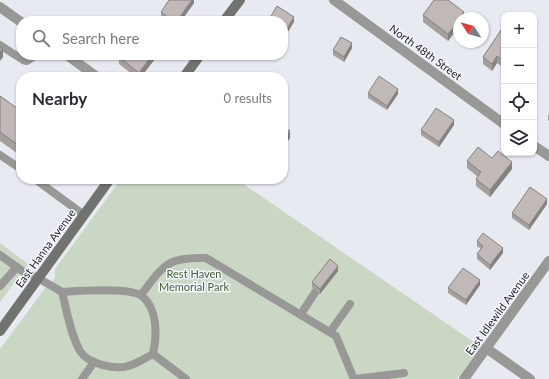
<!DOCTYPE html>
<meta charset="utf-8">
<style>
body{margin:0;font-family:Lato,sans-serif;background:#f2f2f3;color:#2b2b33}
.controls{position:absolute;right:12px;top:12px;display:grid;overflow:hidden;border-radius:8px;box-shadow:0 1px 3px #0004}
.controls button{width:36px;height:36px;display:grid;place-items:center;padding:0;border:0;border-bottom:1px solid #e1e1e2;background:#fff;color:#2b2b33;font:20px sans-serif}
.compass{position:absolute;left:453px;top:12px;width:36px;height:36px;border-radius:50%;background:#fff;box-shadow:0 1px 3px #0004;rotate:306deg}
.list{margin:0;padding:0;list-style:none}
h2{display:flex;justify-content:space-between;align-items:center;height:52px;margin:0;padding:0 16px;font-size:17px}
h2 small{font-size:13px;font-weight:400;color:#7c7c81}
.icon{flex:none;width:22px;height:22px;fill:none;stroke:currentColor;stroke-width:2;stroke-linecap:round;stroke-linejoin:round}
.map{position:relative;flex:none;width:549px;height:379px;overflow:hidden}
.search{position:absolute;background:#fff;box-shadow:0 1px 3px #0004;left:16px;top:16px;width:272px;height:44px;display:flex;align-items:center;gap:10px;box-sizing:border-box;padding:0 14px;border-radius:16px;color:#7c7c81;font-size:15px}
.panel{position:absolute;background:#fff;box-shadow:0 1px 3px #0004;left:16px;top:72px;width:272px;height:112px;border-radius:16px}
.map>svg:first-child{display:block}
</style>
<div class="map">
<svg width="549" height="379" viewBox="0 0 549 379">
<rect width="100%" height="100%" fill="#e7eaf0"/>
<g fill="#cad7c5">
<polygon points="121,179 236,179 481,347 457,379 0,379 0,349 46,287 48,288 55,278 55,269"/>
<polygon points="0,243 28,264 0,302"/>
</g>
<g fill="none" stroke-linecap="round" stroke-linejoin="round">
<g stroke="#989997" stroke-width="8">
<polyline points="0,45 23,60 27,61 36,55"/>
<polyline points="0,155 21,169"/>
<polyline points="35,179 84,215"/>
<path d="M0 255 25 273 38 278 62 292C67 311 70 333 80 351 88 364 115 370 128 366 137 364 145 358 153 354L186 379"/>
<polyline points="0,286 17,267"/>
<path d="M62 292C78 291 130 287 142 296 158 309 157 336 153 354"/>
<path d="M141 295C164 265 166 257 206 258L336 336 354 379"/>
<polyline points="301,314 316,291"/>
<polyline points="330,332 350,304"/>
<polyline points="82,379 94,362"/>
<polyline points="355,379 404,373"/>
</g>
<g stroke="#989997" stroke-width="10">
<polyline points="334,0 504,124"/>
<polyline points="0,7 21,22"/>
<polyline points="67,55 97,77"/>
<polyline points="534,146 549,156"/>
<polyline points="486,348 530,379"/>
<polyline points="464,379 549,261"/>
</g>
<g stroke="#717370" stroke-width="10">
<polyline points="224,21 240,0"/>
<polyline points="184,77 200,55"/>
<polyline points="0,331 110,179"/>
</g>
</g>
<g fill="#a59f9e">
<polygon points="194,0 194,3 181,21 166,21 161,17 161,12"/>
<polygon points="423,15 464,18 448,41 423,22"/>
<polygon points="504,28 504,68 497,63 492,71 483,64 483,57"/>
<polygon points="352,48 344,62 333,55 333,50"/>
<polygon points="121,55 158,55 141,77 136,77 119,64 119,57"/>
<polygon points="368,93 398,94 387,110 368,98"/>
<polygon points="0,96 21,111 21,156 0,141"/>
<polygon points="549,114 549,121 548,120 548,116"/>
<polygon points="454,125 439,147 421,135 421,130"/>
<polygon points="492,158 512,169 490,197 476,186 476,179 478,177 467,168 467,161"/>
<polygon points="547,204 529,230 512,218 512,213"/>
<polygon points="477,241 503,253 490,270 477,259 477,254 481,249 477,246"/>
<polygon points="338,271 320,294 312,287 312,282"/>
<polygon points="480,285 466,305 448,293 448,288"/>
</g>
<g fill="#868281">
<polygon points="192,0 194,0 194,3 181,21 177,21"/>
<polygon points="464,12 464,18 460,18"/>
<polygon points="294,17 294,22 283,40 283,35"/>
<polygon points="459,20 459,27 448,41 448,34"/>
<polygon points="352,43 352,48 344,62 344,57"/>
<polygon points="3,49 3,57 0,61 0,52"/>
<polygon points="152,55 158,55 141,77 139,77 139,73"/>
<polygon points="497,56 497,63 492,71 492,64"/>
<polygon points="398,89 398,94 387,110 387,106"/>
<polygon points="454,120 454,125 439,147 439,142"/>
<polygon points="290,131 290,138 283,149 283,142"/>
<polygon points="512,162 512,169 490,197 490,190"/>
<polygon points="547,199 547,204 529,230 529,225"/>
<polygon points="503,248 503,253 490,270 490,265"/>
<polygon points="338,266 338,271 320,294 320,289"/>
<polygon points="480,280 480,285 466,305 466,300"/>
</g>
<g fill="#c0b9b8" stroke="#868281">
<polygon points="169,0 192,0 177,21 173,21 161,12"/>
<polygon points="434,0 448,0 464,12 460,18 459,18 459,20 448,34 423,15"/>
<polygon points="277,6 294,17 283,35 283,21 268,21"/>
<polygon points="503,27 504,28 504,61 497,56 492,64 483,57"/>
<polygon points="341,37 352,43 344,57 333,50"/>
<polygon points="0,47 3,49 0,52"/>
<polygon points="121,55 152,55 139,73 119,57"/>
<polygon points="379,76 398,89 387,106 368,93"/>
<polygon points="0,96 21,111 21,147 0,132"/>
<polygon points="436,108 454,120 439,142 421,130"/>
<polygon points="283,126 290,131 283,142"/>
<polygon points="478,147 492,158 498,151 512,162 490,190 476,179 481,172 467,161"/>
<polygon points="530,187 547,199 529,225 512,213"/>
<polygon points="483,233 503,248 490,265 477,254 483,246 477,241"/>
<polygon points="330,259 338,266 320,289 312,282"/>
<polygon points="463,268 480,280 466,300 448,288"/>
</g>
<g text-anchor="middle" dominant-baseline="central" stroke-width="3" stroke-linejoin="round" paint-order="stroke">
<g font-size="11" fill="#242527" stroke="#f4f7fd">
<text transform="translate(426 52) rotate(36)">North 48th Street</text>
<text transform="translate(45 248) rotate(-54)">East Hanna Avenue</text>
<text transform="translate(497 313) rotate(-54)">East Idlewild Avenue</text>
</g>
<g font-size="11" fill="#426036" stroke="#f4f7fd">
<text x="194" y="273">Rest Haven<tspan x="194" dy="13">Memorial Park</tspan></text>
</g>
</g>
</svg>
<div class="controls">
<button>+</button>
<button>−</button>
<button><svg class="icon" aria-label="locate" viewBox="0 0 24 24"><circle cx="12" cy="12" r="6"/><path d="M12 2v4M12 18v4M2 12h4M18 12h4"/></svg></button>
<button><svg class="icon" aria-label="layers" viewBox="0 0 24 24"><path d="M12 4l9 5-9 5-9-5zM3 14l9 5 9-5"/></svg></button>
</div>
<svg class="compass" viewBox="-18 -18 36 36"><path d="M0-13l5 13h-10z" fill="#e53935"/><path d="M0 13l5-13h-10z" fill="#7c7c81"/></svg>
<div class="search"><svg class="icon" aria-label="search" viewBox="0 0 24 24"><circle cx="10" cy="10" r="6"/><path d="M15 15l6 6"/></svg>Search here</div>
<section class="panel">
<h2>Nearby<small>0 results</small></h2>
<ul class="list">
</ul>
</section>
</div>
